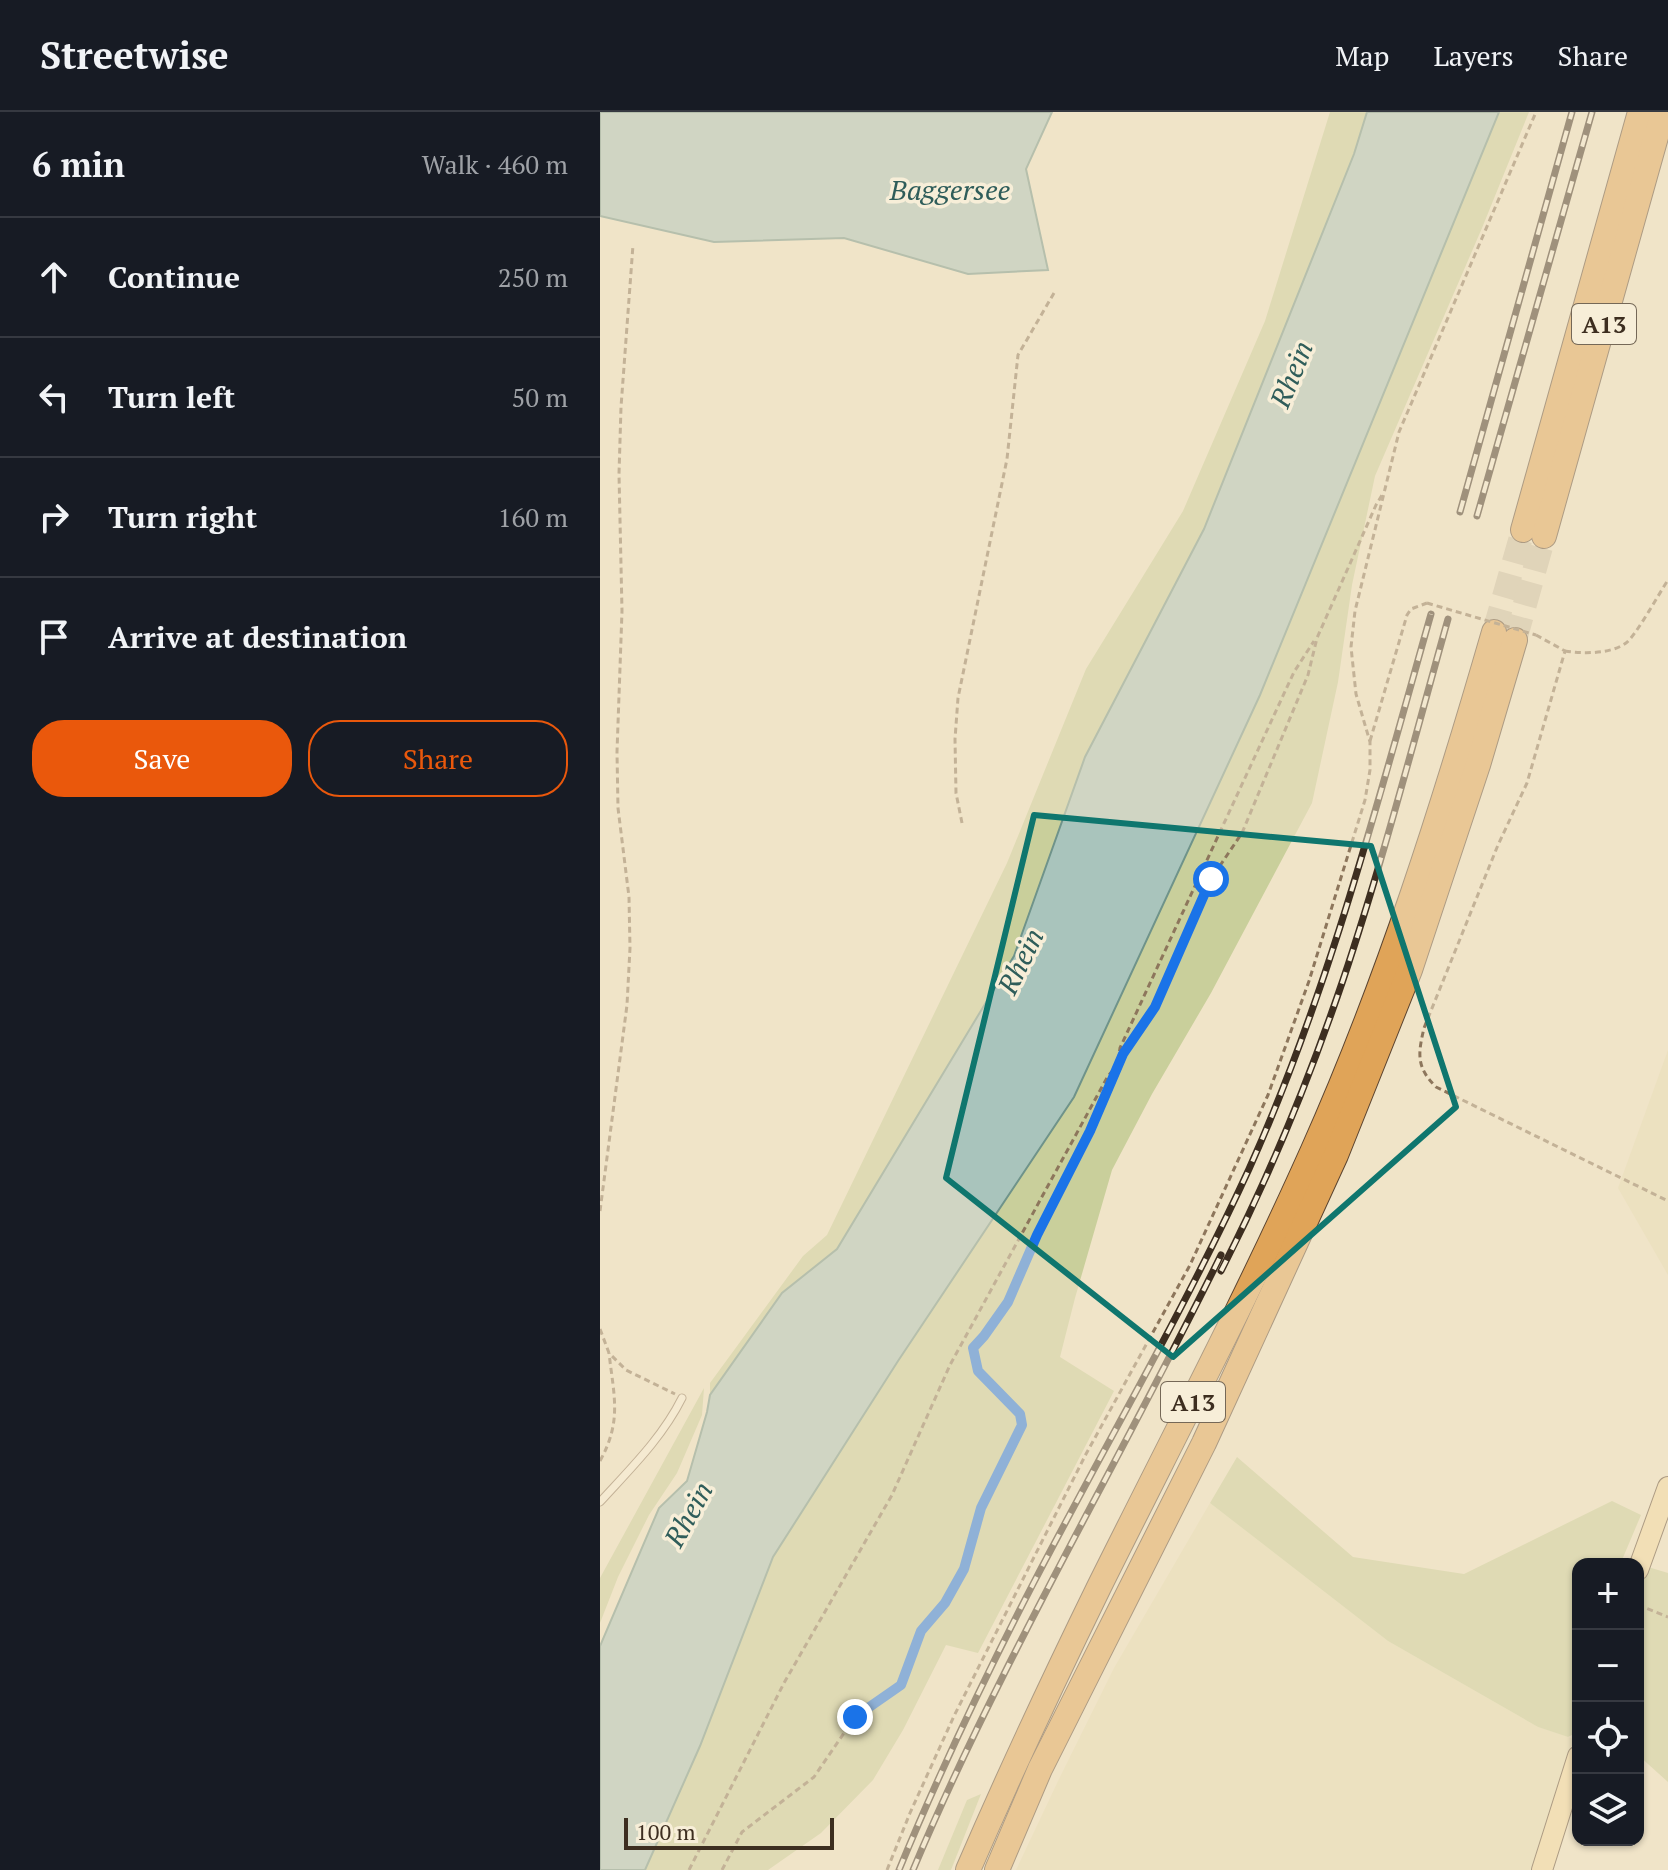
<!DOCTYPE html>
<meta charset="utf-8">
<style>
body{margin:0;font-family:"PT Serif",serif;background:#20242c;color:#f1f3f6}
.controls{position:absolute;right:24px;bottom:24px;display:grid;overflow:hidden;border-radius:16px;box-shadow:0 2px 6px #0004}
.controls button{width:72px;height:72px;display:grid;place-items:center;padding:0;border:0;border-bottom:2px solid #363941;background:#171b24;color:#f1f3f6;font:40px sans-serif}
.scale{position:absolute;left:24px;bottom:20px;width:210px;box-sizing:border-box;padding-left:8px;border:4px solid #3d2e20;border-top:0;font-size:22px;line-height:28px;white-space:nowrap;color:#3d2e20;-webkit-text-stroke:6px #f7eed8;paint-order:stroke}
.stop{position:absolute;width:24px;height:24px;margin:-18px;border:6px solid #1a73e8;border-radius:50%;background:#fff}
.stop.end{background:#1a73e8;border-color:#fff;box-shadow:0 2px 8px #0008}
.list{margin:0;padding:0;list-style:none}
h2{display:flex;justify-content:space-between;align-items:center;height:104px;margin:0;padding:0 32px;font-size:34px}
h2 small{font-size:26px;font-weight:400;color:#9ea1a6}
.list li{display:grid;grid-template-columns:52px 1fr auto;gap:24px;align-items:center;box-sizing:border-box;height:120px;padding:0 32px;border-top:2px solid #363941}
.list b{display:block;font-size:30px;white-space:nowrap}
.list em{font-size:26px;font-style:normal;color:#9ea1a6}
.actions{display:flex;gap:16px;padding:24px 32px}
.actions a{flex:1;padding:18px 0;border:2px solid #ea580c;border-radius:32px;text-align:center;font-size:28px;color:#ea580c}
.actions .main{background:#ea580c;color:#fff}
.icon{flex:none;width:44px;height:44px;fill:none;stroke:currentColor;stroke-width:2;stroke-linecap:round;stroke-linejoin:round}
.map{position:relative;flex:none;width:1068px;height:1758px;overflow:hidden}
header{display:flex;align-items:center;gap:48px;box-sizing:border-box;height:112px;padding:0 40px;background:#171b24;border-bottom:2px solid #363941}
header strong{font-size:38px}
nav{display:flex;gap:44px;margin-inline-start:auto;font-size:28px}
main{display:flex}
aside{flex:1;background:#171b24}
.map>svg:first-child{display:block}
</style>
<header>
<strong>Streetwise</strong>
<nav><a>Map</a><a>Layers</a><a>Share</a></nav>
</header>
<main>
<aside>
<h2>6 min<small>Walk · 460 m</small></h2>
<ul class="list">
<li><svg class="icon" aria-label="ahead" viewBox="0 0 24 24"><path d="M12 20V5M6 11l6-6 6 6"/></svg><div><b>Continue</b></div><em>250 m</em></li>
<li><svg class="icon" aria-label="left" viewBox="0 0 24 24"><path d="M17 20v-9H6M10 6l-5 5 5 5"/></svg><div><b>Turn left</b></div><em>50 m</em></li>
<li><svg class="icon" aria-label="right" viewBox="0 0 24 24"><path d="M7 20v-9h11M14 6l5 5-5 5"/></svg><div><b>Turn right</b></div><em>160 m</em></li>
<li><svg class="icon" aria-label="arrive" viewBox="0 0 24 24"><path d="M6 21V4h12l-3 4 3 4H6"/></svg><div><b>Arrive at destination</b></div></li>
</ul>
<div class="actions"><a class="main">Save</a><a>Share</a></div>
</aside>
<div class="map">
<svg width="1068" height="1758" viewBox="0 0 1068 1758">
<rect width="100%" height="100%" fill="#f0e4c8"/>
<g fill="#e6deb5">
<polygon points="1068,938 1068,1163 1018,1076"/>
<polygon points="610,1391 788,1529 938,1615 974,1627 933,1758 416,1758 459,1667 514,1556"/>
</g>
<g fill="#c9cf9b">
<polygon points="730,0 768,0 754,42 604,417 485,645 414,844 237,1137 182,1181 110,1283 110,1271 203,1144 227,1123 407,751 486,557 583,399 665,209"/>
<polygon points="899,0 929,0 882,116 775,364 752,473 738,570 712,691 611,881 552,982 512,1058 475,1186 460,1245 514,1279 378,1541 346,1533 303,1618 273,1668 221,1721 168,1758 45,1758 100,1634 173,1445 298,1249 474,985 660,583"/>
<polygon points="104,1276 102,1303 77,1361 49,1403 18,1465 0,1511 0,1466"/>
<polygon points="637,1345 753,1445 864,1462 1012,1389 1041,1403 1022,1448 1036,1452 978,1452 978,1620 968,1625 938,1615 788,1529 610,1391"/>
<polygon points="1038,1452 1068,1461 1068,1670 1038,1643"/>
<polygon points="381,1682 351,1758 338,1758 367,1688"/>
</g>
<g fill="#a9c4bc" stroke="#6f938a" stroke-width="2">
<polygon points="0,0 452,0 426,57 448,158 368,162 244,126 114,130 0,104"/>
<polygon points="767,0 899,0 660,583 474,985 298,1249 173,1445 100,1634 45,1758 0,1758 0,1534 59,1396 87,1369 107,1300 110,1283 182,1181 237,1137 414,844 485,645 604,417 754,42"/>
</g>
<g fill="none" stroke-linecap="round" stroke-linejoin="round">
<g stroke="#ccc0a6" stroke-width="24" stroke-dasharray="24 12" stroke-linecap="butt">
<polyline points="894,520 923,418"/>
<polyline points="915,528 944,424"/>
</g>
<g stroke="#8d765c" stroke-width="9">
<path id="service" d="M0 1390C30 1357 62 1326 82 1286"/>
</g>
<g stroke="#5b4430" stroke-width="22">
<g id="primary">
<polyline points="1038,1458 1068,1375"/>
<polyline points="942,1758 978,1644"/>
</g>
</g>
<g stroke="#5b4430" stroke-width="26">
<g id="motorway">
<polyline points="923,418 1040,0"/>
<polyline points="944,424 1063,0"/>
<path d="M368 1758C409 1663 453 1569 499 1475 571 1330 647 1186 713 1038 788 870 843 696 894 520"/>
<polyline points="397,1758 440,1657 604,1331 736,1043 810,858 878,653 915,528"/>
</g>
</g>
<g stroke="#8d765c" stroke-width="3" stroke-dasharray="6 4" stroke-linecap="butt">
<path d="M936 523 965 539 927 671 898 733 824 916C818 942 816 955 836 975L1068 1089"/>
<path d="M965 539C983 542 1011 542 1026 531 1035 525 1060 480 1068 468"/>
<polyline points="770,629 807,503 811,497 827,491"/>
<polyline points="362,711 356,681 355,627 358,586 407,347 418,243 454,181"/>
<polyline points="518,949 520,936 694,560 714,529"/>
<polyline points="0,1099 27,893 30,836 29,785 18,696 17,640 22,499 19,362 21,295 33,133"/>
<polyline points="0,1217 9,1241 26,1258 75,1282"/>
<path d="M0 1349C22 1309 14 1285 9 1241"/>
<polyline points="1038,1493 1068,1505"/>
<polyline points="89,1758 184,1571 292,1383 350,1253 508,964 515,956"/>
<polyline points="122,1758 142,1720 214,1665 255,1605 301,1573 321,1519 345,1491 364,1457 381,1396 422,1313 420,1302 378,1259 373,1236 384,1224 408,1190 437,1123 490,1019 523,942 555,895 611,767 642,721 708,563 717,526 776,393 782,383"/>
<polyline points="287,1758 310,1701 354,1604 486,1342 590,1153 668,983 709,869 765,688 770,658 770,630 756,582 751,535 755,499 799,320 936,0"/>
</g>
<use href="#service" stroke="#faf1dc" stroke-width="7"/>
<use href="#primary" stroke="#f3d9a0" stroke-width="20"/>
<use href="#motorway" stroke="#e0a458" stroke-width="24"/>
<g stroke="#3d2e20" stroke-width="7">
<g id="rail">
<polyline points="860,400 972,0"/>
<polyline points="877,404 992,0"/>
<path d="M621 1159C669 1065 709 968 743 868 783 749 814 628 848 507"/>
<path d="M299 1758C339 1661 385 1565 433 1472 505 1333 584 1199 649 1057 729 879 778 689 831 502"/>
<path d="M313 1758C402 1546 520 1349 621 1143"/>
</g>
</g>
<use href="#rail" stroke="#f7eed8" stroke-width="4" stroke-dasharray="12" stroke-linecap="butt"/>
<polyline stroke="#8d765c" stroke-width="3" stroke-dasharray="6 4" stroke-linecap="butt" points="827,491 936,523"/>
</g>
<g fill="none" stroke-linecap="round" stroke-linejoin="round">
<polyline stroke="#1a73e8" stroke-width="10" points="255,1605 301,1573 321,1519 345,1491 364,1457 381,1396 422,1313 420,1302 378,1259 373,1236 384,1224 408,1190 437,1123 490,1019 523,942 555,895 611,767"/>
</g>
<path d="M0 0H1068V1758H0ZM434 703 771 734 856 995 573 1245 346 1066Z" fill="#f0e4c8" fill-opacity=".55" fill-rule="evenodd"/>
<path fill="none" stroke="#0f766e" stroke-width="6" stroke-linejoin="round" d="M434 703 771 734 856 995 573 1245 346 1066Z"/>
<g text-anchor="middle" dominant-baseline="central" stroke-width="7" stroke-linejoin="round" paint-order="stroke">
<g fill="#f7eed8" stroke="#756857" stroke-width="2">
<rect x="972" y="192" width="64" height="40" rx="6"/>
<rect x="561" y="1270" width="64" height="40" rx="6"/>
</g>
<g font-size="24" font-weight="bold" fill="#3d2e20">
<text x="1004" y="212">A13</text>
<text x="593" y="1290">A13</text>
</g>
<g font-size="28" font-style="italic" fill="#2f5d5a" stroke="#f7eed8">
<text x="350" y="77">Baggersee</text>
<text transform="translate(691 262) rotate(-68)">Rhein</text>
<text transform="translate(420 849) rotate(-64)">Rhein</text>
<text transform="translate(88 1402) rotate(-61)">Rhein</text>
</g>
</g>
</svg>
<div class="controls">
<button>+</button>
<button>−</button>
<button><svg class="icon" aria-label="locate" viewBox="0 0 24 24"><circle cx="12" cy="12" r="6"/><path d="M12 2v4M12 18v4M2 12h4M18 12h4"/></svg></button>
<button><svg class="icon" aria-label="layers" viewBox="0 0 24 24"><path d="M12 4l9 5-9 5-9-5zM3 14l9 5 9-5"/></svg></button>
</div>
<div class="scale">100 m</div>
<div class="stop" style="left:611px;top:767px"></div>
<div class="stop end" style="left:255px;top:1605px"></div>
</div>
</main>
